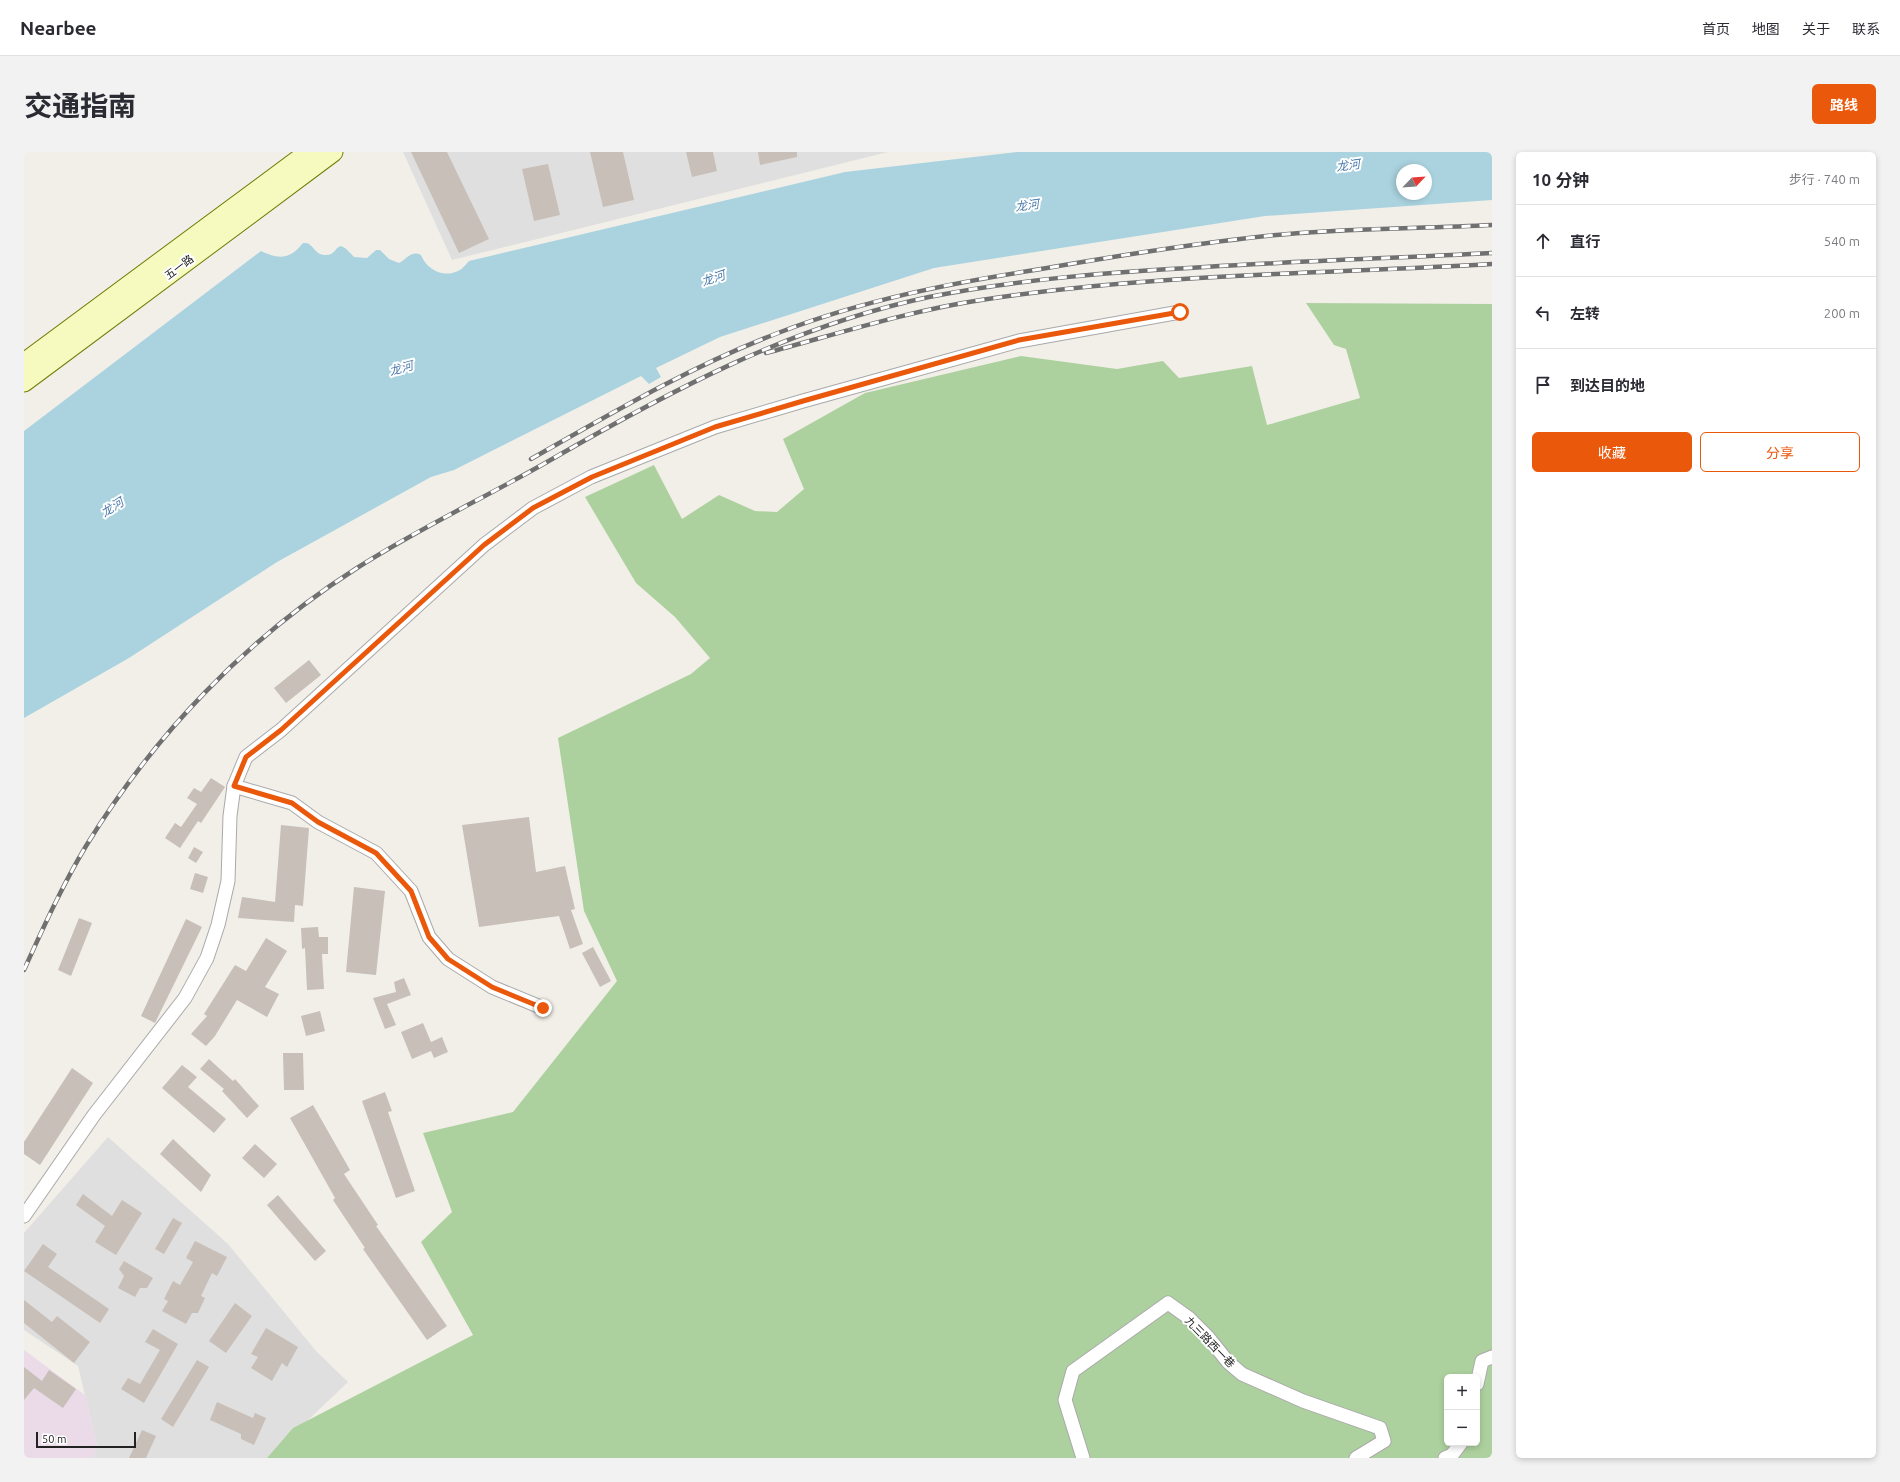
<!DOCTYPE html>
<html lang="zh">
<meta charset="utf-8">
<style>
body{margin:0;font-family:Ubuntu,"Noto Sans SC",sans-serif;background:#f2f2f3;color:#2b2b33}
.controls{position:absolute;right:12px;bottom:12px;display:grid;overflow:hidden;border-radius:6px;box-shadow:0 2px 6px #0003}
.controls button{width:36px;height:36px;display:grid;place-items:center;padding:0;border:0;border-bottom:1px solid #e1e1e2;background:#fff;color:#2b2b33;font:20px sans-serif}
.compass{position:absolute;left:1372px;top:12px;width:36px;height:36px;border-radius:50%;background:#fff;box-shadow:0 2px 6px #0003;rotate:65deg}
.scale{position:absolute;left:12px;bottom:10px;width:100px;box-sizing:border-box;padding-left:4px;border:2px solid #222;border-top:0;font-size:11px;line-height:14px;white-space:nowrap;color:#222;-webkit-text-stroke:3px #fff;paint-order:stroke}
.stop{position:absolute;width:12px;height:12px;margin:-9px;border:3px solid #ea580c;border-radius:50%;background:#fff}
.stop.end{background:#ea580c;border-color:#fff;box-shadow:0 1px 4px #0008}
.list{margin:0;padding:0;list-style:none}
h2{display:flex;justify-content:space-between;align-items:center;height:52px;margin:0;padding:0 16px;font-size:17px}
h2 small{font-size:13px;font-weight:400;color:#7c7c81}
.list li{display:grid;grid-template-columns:26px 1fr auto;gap:12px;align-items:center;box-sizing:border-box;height:72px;padding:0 16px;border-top:1px solid #e1e1e2}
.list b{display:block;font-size:15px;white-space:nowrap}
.list em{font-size:13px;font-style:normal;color:#7c7c81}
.actions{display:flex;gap:8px;padding:12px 16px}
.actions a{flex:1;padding:9px 0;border:1px solid #ea580c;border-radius:6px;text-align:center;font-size:14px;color:#ea580c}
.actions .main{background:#ea580c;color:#fff}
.icon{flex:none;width:22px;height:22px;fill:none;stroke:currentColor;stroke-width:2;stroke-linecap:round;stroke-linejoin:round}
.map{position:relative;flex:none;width:1468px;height:1306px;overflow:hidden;border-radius:6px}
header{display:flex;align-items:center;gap:24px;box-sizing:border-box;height:56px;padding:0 20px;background:#fff;border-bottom:1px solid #e1e1e2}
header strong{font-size:19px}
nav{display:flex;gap:22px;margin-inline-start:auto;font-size:14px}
.intro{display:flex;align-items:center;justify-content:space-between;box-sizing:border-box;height:96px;padding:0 24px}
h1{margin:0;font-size:28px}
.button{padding:10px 18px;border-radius:6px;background:#ea580c;color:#fff;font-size:14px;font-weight:700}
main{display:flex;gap:24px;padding:0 24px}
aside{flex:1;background:#fff;border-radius:6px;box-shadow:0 2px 6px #0003}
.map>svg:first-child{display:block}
</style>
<header>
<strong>Nearbee</strong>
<nav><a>首页</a><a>地图</a><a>关于</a><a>联系</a></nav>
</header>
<div class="intro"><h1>交通指南</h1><a class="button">路线</a></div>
<main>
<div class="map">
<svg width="1468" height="1306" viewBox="0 0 1468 1306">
<rect width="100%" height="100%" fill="#f2efe9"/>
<g fill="#e0dfdf">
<polygon points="379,0 864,0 428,108"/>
<polygon points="84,985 204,1092 292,1199 324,1230 244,1306 69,1306 73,1294 54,1214 0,1178 0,1081"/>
</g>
<polygon fill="#ebdbe8" points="0,1198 61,1243 73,1294 69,1306 0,1306"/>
<path fill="#add19e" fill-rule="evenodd" d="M1282 151 1468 152V1306H243L269 1276 449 1183 397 1090 428 1060 399 981 489 960 593 829 560 759 534 586 667 522 686 506 651 465 612 431 561 345 630 313 658 367 695 343 731 359 753 360 780 337 759 287 841 241 997 204 1093 217 1139 209 1155 226 1228 214 1243 273 1336 246 1322 197 1310 193ZM1423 1225H1453V1291H1423Z"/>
<path fill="#aad3df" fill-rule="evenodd" d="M993 0H1468V48L1241 64 910 116 696 185 632 216 637 225 625 232 617 224 430 318 407 325 253 410 105 506 0 566V279L237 99C256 108 266 107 279 91H283C290 94 291 102 300 103 317 105 309 81 330 105L343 106 352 98H356L365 107 375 111C383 107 387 98 397 103 403 118 420 127 436 118 439 116 442 112 445 109L821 20ZM1378 18H1402V42H1378Z"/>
<g fill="#c7bfb8">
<polygon points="387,0 423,0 465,87 435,101"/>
<polygon points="566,0 599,0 610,48 579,55"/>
<polygon points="662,0 689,0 693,19 668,25"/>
<polygon points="734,0 773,0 773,5 736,13"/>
<polygon points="524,12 536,63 510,69 498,17"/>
<polygon points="285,508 297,523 262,551 250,536"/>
<polygon points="187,626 201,635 177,671 174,669 156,696 141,686 151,671 157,675 173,652 163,646 170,636 177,640"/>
<polygon points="505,665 512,720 541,714 551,757 547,758 559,792 546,797 535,764 455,775 438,673"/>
<polygon points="257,673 285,676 279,754 271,753 270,770 214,766 218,745 251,750"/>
<polygon points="170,695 179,700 172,711 164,706"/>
<polygon points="171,721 184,725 179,741 166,737"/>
<polygon points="330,735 361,739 352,823 322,820"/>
<polygon points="55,766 68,771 47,824 34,818"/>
<polygon points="162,767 178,775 131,871 117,864"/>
<polygon points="294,775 295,785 304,785 304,802 298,802 300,837 283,838 281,796 278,797 277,776"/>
<polygon points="242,786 263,799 241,835 255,842 243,865 213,848 191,884 182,894 167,882 183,864 180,862 211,813 222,819"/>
<polygon points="569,795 587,829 576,835 558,801"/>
<polygon points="380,826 387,843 363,852 372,873 361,877 349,846 372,840 370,830"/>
<polygon points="296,859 301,879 282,884 277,864"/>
<polygon points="399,871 407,890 418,885 424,900 410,906 407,899 388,907 377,880"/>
<polygon points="259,901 279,901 280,938 260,938"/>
<polygon points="185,907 209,929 211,927 235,954 223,966 198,939 200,937 176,917"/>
<polygon points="158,913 173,925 164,935 202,967 190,981 138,936"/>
<polygon points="48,916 69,931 16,1013 0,1002 0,990"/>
<polygon points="361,940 368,959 364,960 391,1039 372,1046 338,949"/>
<polygon points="289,953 326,1018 320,1022 354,1073 352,1074 423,1174 403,1188 339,1097 341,1096 309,1048 311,1046 266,966"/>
<polygon points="149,987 187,1023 177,1040 136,1002"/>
<polygon points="231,992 253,1012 240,1026 218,1006"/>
<polygon points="59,1042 88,1064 98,1048 118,1061 92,1103 71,1090 81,1074 52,1053"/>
<polygon points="254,1043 302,1099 291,1109 243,1053"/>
<polygon points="149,1066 158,1071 140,1102 131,1097"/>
<polygon points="171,1089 203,1105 193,1124 188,1121 177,1144 181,1146 174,1161 168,1161 162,1172 138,1159 144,1149 140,1147 149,1129 156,1133 169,1110 162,1106"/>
<polygon points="19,1092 33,1102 24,1115 85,1157 76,1171 0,1119"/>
<polygon points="100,1109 129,1126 123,1136 116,1136 111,1145 94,1136 100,1124 95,1117"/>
<polygon points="0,1148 28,1170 33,1164 66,1190 50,1211 0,1171"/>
<polygon points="211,1151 228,1164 202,1201 185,1189"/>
<polygon points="242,1176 274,1195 263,1215 258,1211 248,1229 227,1216 234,1205 227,1202"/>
<polygon points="129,1177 154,1192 120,1251 97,1237 104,1226 116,1232 136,1198 121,1190"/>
<polygon points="173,1208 185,1215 149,1275 137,1267"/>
<polygon points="0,1215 18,1229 25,1218 52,1237 39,1256 10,1236 0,1248"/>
<polygon points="193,1250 229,1266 231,1261 242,1266 230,1293 217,1287 217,1282 186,1268"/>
<polygon points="118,1278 132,1284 122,1306 105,1306"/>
</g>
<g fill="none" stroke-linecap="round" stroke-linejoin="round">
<g stroke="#a9a9a9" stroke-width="15">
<g id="street">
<polyline points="210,634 268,651 294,670 352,701 387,739 405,785 424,807 468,835 519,856"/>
<polyline points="0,1064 70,963 161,846 183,806 194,773 204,729 206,664 210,634 222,605 257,578 460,393 509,356 567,325 691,275 779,249 995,189 1156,160"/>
<polyline points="1453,1232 1458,1209 1468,1205"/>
<polyline points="1059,1306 1041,1248 1049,1219 1144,1151 1165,1166 1184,1185 1204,1210 1218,1222 1279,1249 1356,1276 1360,1289 1332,1306"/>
<polyline points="1421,1306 1428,1303 1437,1291"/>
</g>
</g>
<g stroke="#707d05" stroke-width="21">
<g id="secondary">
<polyline points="0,211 285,0"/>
<polyline points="0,230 309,0"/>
</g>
</g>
<use href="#street" stroke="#fff" stroke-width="13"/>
<use href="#secondary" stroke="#f7fabf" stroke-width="19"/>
<g stroke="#707070" stroke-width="4.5">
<g id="rail">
<path d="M742 201C813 182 884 159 957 148 1126 122 1297 122 1468 112"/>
<path d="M507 307C588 261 667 214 754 181 839 148 927 131 1017 117 1092 104 1167 92 1242 84 1317 76 1393 77 1468 73"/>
<path d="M0 818C19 776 38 734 62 694 130 583 223 486 333 416 394 377 460 346 523 310 644 240 767 174 905 145 996 127 1089 120 1181 115 1277 109 1372 106 1468 101"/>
</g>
</g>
<use href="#rail" stroke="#fff" stroke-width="3" stroke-dasharray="9" stroke-linecap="butt"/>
</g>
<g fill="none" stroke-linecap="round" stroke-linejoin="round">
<polyline stroke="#ea580c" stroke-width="5" points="519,856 468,835 424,807 405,785 387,739 352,701 294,670 268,651 210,634 222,605 257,578 460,393 509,356 568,325 691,275 779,249 995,188 1156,160"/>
</g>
<g text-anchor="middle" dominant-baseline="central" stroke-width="4" stroke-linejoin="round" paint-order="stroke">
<g font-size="11" fill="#222" stroke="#fff">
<text transform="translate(155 115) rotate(-37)">五一路</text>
<text transform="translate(1186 1190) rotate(46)">九三路西一巷</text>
</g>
<g font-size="12" font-style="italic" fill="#4a7aab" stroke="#fff">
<text transform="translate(1324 13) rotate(-7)">龙河</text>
<text transform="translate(1003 53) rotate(-7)">龙河</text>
<text transform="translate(689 126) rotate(-18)">龙河</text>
<text transform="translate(377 216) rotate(-15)">龙河</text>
<text transform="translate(88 355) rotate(-32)">龙河</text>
</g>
</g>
</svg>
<div class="controls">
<button>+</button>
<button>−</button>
</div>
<svg class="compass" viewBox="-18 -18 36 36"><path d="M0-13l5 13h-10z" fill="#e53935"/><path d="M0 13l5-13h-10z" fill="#7c7c81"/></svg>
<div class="scale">50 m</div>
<div class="stop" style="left:1156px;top:160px"></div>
<div class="stop end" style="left:519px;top:856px"></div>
</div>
<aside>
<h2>10 分钟<small>步行 · 740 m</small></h2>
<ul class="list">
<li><svg class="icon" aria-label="ahead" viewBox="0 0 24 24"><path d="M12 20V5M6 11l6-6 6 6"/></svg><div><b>直行</b></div><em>540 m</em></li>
<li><svg class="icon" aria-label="left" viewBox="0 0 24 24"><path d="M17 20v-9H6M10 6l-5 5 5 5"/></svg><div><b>左转</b></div><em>200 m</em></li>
<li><svg class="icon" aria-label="arrive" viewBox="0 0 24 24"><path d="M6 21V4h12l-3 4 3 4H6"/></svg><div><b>到达目的地</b></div></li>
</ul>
<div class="actions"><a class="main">收藏</a><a>分享</a></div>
</aside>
</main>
